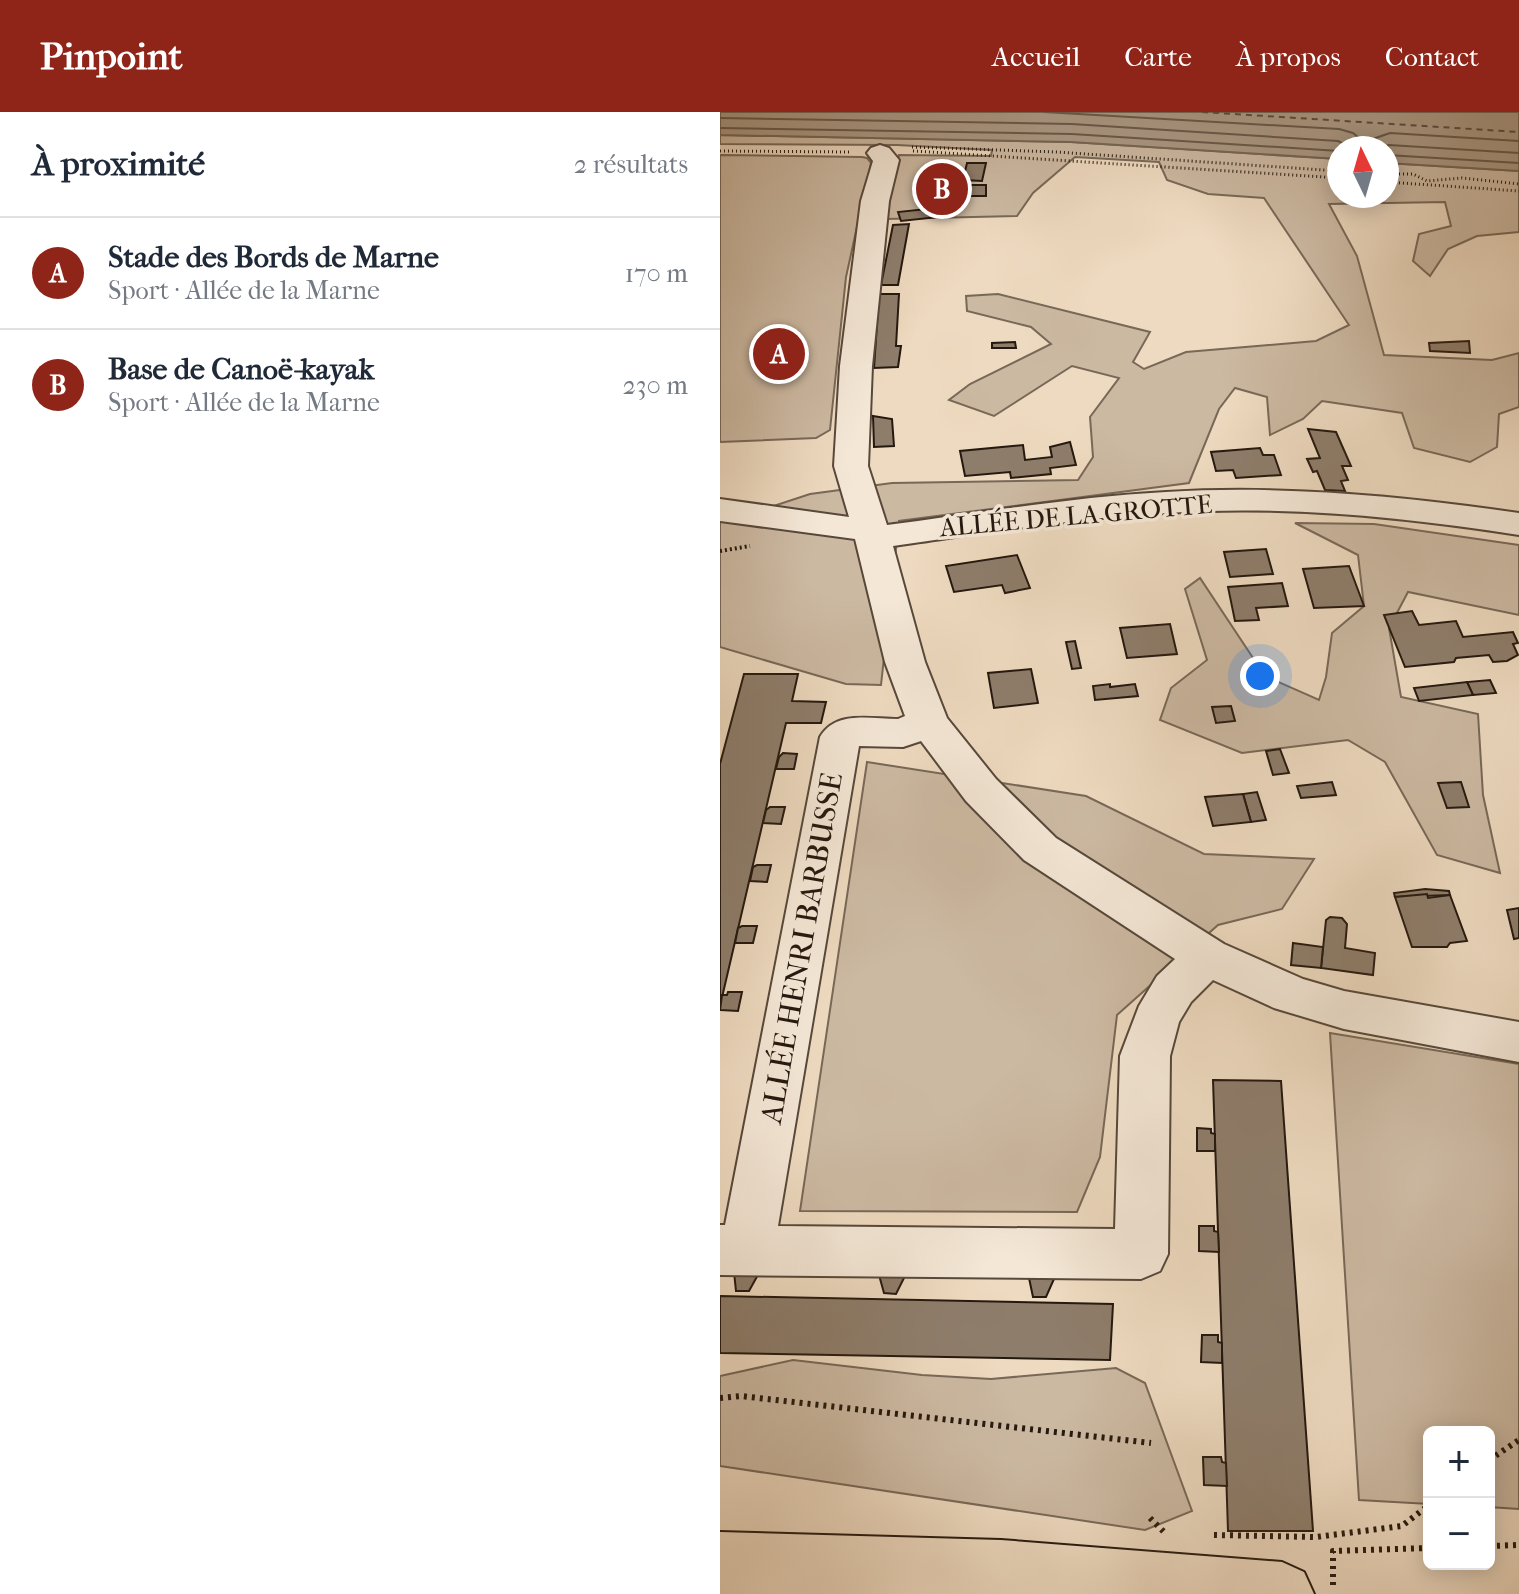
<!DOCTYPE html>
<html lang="fr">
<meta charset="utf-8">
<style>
body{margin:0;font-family:"IM FELL French Canon",serif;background:#f6f6f7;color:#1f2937}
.controls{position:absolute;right:24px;bottom:24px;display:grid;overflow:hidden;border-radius:12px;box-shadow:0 4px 20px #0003}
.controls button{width:72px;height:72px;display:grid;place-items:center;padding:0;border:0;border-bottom:2px solid #e0e1e3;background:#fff;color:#1f2937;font:40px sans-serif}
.compass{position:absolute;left:607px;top:24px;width:72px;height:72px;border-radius:50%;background:#fff;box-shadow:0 4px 20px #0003;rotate:355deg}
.you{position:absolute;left:540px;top:564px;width:28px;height:28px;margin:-20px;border:6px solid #fff;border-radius:50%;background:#1a73e8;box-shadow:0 0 0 12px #1a73e833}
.badge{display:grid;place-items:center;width:52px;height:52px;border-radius:50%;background:#8f2418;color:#fff;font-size:26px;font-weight:700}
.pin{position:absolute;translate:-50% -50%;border:4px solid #fff;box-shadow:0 2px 8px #0006}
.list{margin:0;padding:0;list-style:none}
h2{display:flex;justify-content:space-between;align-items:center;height:104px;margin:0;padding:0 32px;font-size:34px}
h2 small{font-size:26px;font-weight:400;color:#747a83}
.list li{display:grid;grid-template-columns:52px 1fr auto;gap:24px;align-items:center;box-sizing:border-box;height:112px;padding:0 32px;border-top:2px solid #e0e1e3}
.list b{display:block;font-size:30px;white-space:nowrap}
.list p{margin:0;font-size:26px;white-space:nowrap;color:#747a83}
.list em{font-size:26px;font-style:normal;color:#747a83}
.map{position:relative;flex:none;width:799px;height:1482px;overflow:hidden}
header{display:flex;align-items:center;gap:48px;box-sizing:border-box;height:112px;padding:0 40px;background:#8f2418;color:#fff}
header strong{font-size:38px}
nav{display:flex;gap:44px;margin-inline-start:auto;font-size:28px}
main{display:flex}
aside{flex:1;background:#fff}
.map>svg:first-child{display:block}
</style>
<header>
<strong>Pinpoint</strong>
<nav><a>Accueil</a><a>Carte</a><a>À propos</a><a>Contact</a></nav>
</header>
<main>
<aside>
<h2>À proximité<small>2 résultats</small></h2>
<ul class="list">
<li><span class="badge">A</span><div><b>Stade des Bords de Marne</b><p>Sport · Allée de la Marne</p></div><em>170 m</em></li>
<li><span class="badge">B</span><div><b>Base de Canoë-kayak</b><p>Sport · Allée de la Marne</p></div><em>230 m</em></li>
</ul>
</aside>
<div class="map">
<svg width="799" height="1482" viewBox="0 0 799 1482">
<rect width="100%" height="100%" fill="#eedac0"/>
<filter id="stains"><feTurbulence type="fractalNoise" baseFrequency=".0025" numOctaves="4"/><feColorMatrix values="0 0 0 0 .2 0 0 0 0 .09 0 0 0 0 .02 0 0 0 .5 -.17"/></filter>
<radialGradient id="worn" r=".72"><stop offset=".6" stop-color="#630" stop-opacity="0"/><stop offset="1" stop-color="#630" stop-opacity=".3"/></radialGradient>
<g fill="#ccb9a2" stroke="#786858" stroke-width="2">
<polygon points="0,23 351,30 619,47 619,84 667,84 667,51 799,59 799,120 757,124 728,137 710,164 693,149 699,122 731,114 725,90 609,92 637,144 664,243 772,248 799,241 799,295 779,302 777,335 750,350 694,336 682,301 602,289 583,307 550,323 547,285 515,276 499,297 469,371 179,409 161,573 126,572 0,535 0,408 11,408 90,382 172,371 358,368 373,345 370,305 399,266 352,254 274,304 229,288 250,272 331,232 311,215 247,199 246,184 278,182 430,220 413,250 424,257 466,240 596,229 629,213 544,86 488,82 447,68 439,50 355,45 313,81 297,104 166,107 179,43 271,44 272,38 177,33 0,32"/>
<polygon points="0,43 142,45 147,46 151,51 126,165 110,318 96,326 0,330"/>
<polygon points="575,411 654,412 799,433 799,503 688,480 669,516 681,585 758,602 763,683 780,761 717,743 665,650 628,628 522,641 440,608 451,576 487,548 465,477 480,466 545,564 599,588 606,565 612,521 644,494 638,443"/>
<polygon points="147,650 366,684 484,742 594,747 562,797 498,813 397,903 380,1045 357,1100 80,1099"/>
<polygon points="610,921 799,952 799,1397 769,1395 769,1320 709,1320 709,1392 639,1388"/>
<polygon points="73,1248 202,1263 271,1267 396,1256 425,1271 472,1399 425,1418 0,1354 0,1264"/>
</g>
<polygon fill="#aa9884" stroke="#756555" stroke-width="2" points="0,0 799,0 799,59 667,51 667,36 619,36 619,47 351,30 0,23"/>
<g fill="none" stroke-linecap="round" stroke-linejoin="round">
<g stroke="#68584a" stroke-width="2">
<polyline points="324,0 619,17 633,21 644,30 670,21 799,29"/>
<polyline points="0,6 352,12 618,29 632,36"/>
<polyline points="0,16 352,22 619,39"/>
<polyline points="658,36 669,33 799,41"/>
<polyline points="667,43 799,51"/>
</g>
<polyline stroke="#5a4b3e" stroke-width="2" stroke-dasharray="6 5" stroke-linecap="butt" points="482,0 799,20"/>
</g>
<g fill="#8e7d6b" stroke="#25180f" stroke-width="2">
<polygon points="247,51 266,51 262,69 243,68"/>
<polygon points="247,73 266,73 266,84 246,84"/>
<polygon points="225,95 228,104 181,109 178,100"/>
<polygon points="189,112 178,173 161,173 173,113"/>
<polygon points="159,182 179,182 176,234 181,234 178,255 154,256"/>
<polygon points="749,229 750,241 710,239 709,231"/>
<polygon points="295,230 296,236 272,236 272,231"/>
<polygon points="153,304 172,307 174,334 154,335"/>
<polygon points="588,317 616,320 631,354 622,354 628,368 621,369 625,379 605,378 597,359 593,360 587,347 600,346"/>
<polygon points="350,330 356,353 330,356 331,362 291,366 290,360 245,364 240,339 303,333 305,348 332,345 330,335"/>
<polygon points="540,336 543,343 554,343 561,363 516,366 513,358 496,359 491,340"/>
<polygon points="546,437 553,462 510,465 504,440"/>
<polygon points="297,443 310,476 285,481 282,473 234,480 226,454"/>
<polygon points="629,454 644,494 594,496 583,457"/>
<polygon points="562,471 568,494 536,496 539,508 515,509 508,475"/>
<polygon points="692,499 699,513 736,509 743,525 793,520 798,531 793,532 798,543 787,549 773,550 769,543 736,546 734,550 685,555 664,503"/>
<polygon points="450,512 457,542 407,546 400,516"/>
<polygon points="355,529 361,556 352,557 346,530"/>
<polygon points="311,557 318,591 274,596 268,561"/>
<polygon points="24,562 78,562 72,589 106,590 101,611 66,611 0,894 0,652"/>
<polygon points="770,568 776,581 753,583 747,570"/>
<polygon points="747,570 753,583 699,589 694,576"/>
<polygon points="390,572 390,575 415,572 418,584 375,588 373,574"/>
<polygon points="511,594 515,609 496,611 492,595"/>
<polygon points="560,637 569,661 553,663 546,639"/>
<polygon points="63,641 77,642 74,657 56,657 59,645"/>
<polygon points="612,670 616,683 581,686 577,674"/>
<polygon points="741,670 749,695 727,696 718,671"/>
<polygon points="537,680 546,708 531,710 523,682"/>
<polygon points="523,682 531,710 493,714 485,685"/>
<polygon points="50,695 65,695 61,712 43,711 46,698"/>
<polygon points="37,753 51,753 47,770 30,769 33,755"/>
<polygon points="705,777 729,779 730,783 675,785 674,781"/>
<polygon points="707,782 708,786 730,783 747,829 730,831 727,835 692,835 675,785"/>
<polygon points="799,796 799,826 794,827 787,798"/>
<polygon points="610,805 622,806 627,812 625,836 655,841 653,863 601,856 606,808"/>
<polygon points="22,814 37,814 33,831 15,831 18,816"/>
<polygon points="573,831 603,835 601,856 571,853"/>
<polygon points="8,880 22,880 18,899 0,898 2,883 7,883"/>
<polygon points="493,968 561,969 593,1419 508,1419"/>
<polygon points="477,1016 491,1017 491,1021 495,1022 495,1039 477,1039"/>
<polygon points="479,1114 494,1114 494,1119 498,1120 499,1140 479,1139"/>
<polygon points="14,1160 39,1161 29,1179 16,1179"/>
<polygon points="159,1163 185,1164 176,1182 164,1181"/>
<polygon points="309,1166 334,1167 326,1185 313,1185"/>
<polygon points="0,1184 393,1192 390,1248 0,1241"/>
<polygon points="482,1223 498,1223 498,1230 502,1231 502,1251 481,1250"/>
<polygon points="483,1345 501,1345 502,1350 506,1351 507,1374 484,1373"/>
</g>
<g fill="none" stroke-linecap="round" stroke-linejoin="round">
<g stroke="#57483b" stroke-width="4">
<path id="minor" d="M160 33 169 36 179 48 169 89 152 254 148 354 167 413C260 401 352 385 446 380 564 373 682 384 799 401V423C682 405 564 393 446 401 354 406 264 421 173 434L205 550 227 606 276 667 336 726 504 832 583 867 624 879 799 910V950L624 917 554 896 493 868 471 890 459 910 450 944 448 1142 440 1159 421 1167 0 1163V1113H5L100 625C116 598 150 607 178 607L185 604 165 550 135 427 0 409V387L129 405 114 354 120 254 141 89 153 49 147 41 151 36ZM201 629 246 689 304 748 455 847 437 864 419 894 400 944 395 1117 58 1114 139 634 183 635Z"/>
</g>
<g stroke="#25180f" stroke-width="4">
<polygon id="major" points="0,1420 281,1428 562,1450 584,1460 594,1482 0,1482"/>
</g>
<g stroke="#25180f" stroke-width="3" stroke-dasharray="1 3" stroke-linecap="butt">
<polyline points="192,35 336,40 619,59"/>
<polyline points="0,39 131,40"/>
<polyline points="193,39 619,66"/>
<polyline points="667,62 693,62 707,69 742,66 799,72"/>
<polyline points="667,70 799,79"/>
</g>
<polyline stroke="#25180f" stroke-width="4" stroke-dasharray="2 3" stroke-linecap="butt" points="0,439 30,434"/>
<g stroke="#25180f" stroke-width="6" stroke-dasharray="3 5" stroke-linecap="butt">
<polyline points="0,1286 21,1284 431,1331"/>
<polyline points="769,1348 799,1328"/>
<polyline points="430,1406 444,1420"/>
<polyline points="494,1423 596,1425 682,1414 709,1393"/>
<polyline points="769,1434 799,1433"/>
<polyline points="613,1473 613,1439 709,1436"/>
</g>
<use href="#minor" fill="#f4e7d6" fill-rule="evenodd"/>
<use href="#major" fill="#eedac0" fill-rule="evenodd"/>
</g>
<g text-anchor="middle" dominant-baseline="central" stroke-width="7" stroke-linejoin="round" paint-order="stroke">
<g font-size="26" fill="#25180f" stroke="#f4e7d6">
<text transform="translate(356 404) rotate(-5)">ALLÉE DE LA GROTTE</text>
</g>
<g font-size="30" fill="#25180f" stroke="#f4e7d6">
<text transform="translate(82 836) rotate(-80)">ALLÉE HENRI BARBUSSE</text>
</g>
</g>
<rect width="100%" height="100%" filter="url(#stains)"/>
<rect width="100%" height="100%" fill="url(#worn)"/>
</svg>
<div class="controls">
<button>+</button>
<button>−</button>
</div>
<svg class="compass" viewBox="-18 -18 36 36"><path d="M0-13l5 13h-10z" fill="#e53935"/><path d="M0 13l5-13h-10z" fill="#747a83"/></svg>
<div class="you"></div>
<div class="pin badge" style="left:59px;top:242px">A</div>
<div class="pin badge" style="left:222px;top:77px">B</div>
</div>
</main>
